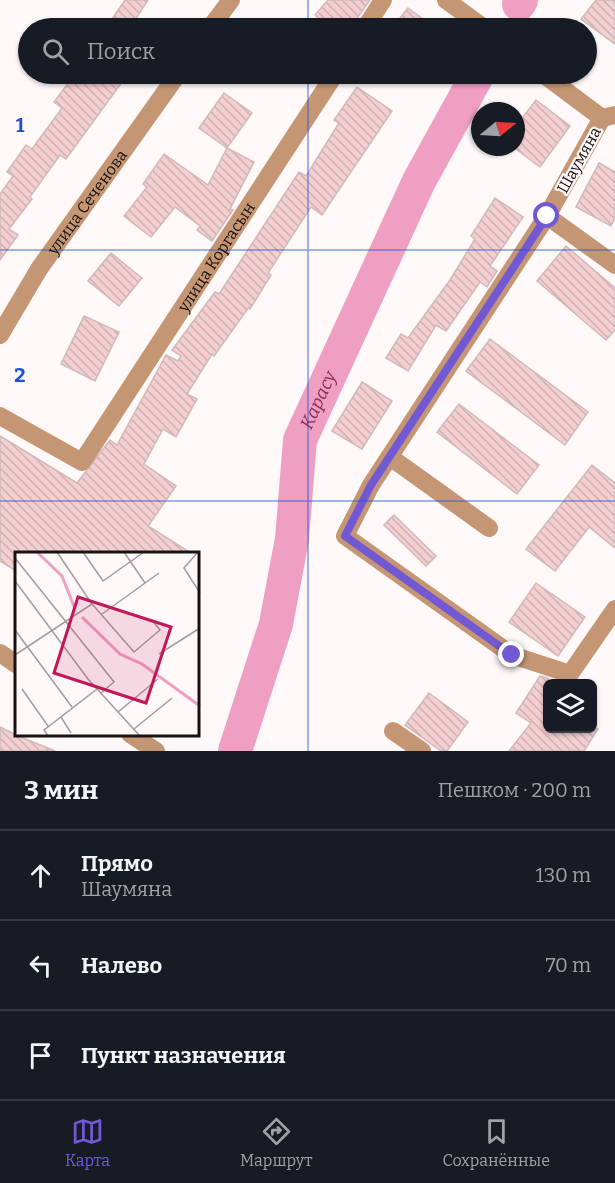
<!DOCTYPE html>
<html lang="ru">
<meta charset="utf-8">
<style>
body{margin:0;font-family:Bitter,serif;background:#242831;color:#f1f3f6}
.controls{position:absolute;right:18px;bottom:18px;display:grid;overflow:hidden;border-radius:9px;box-shadow:0 2px 4px #0004}
.controls button{width:54px;height:54px;display:grid;place-items:center;padding:0;border:0;border-bottom:2px solid #363941;background:#171b24;color:#f1f3f6;font:30px sans-serif}
.compass{position:absolute;left:471px;top:102px;width:54px;height:54px;border-radius:50%;background:#171b24;box-shadow:0 2px 4px #0004;rotate:72deg}
.stop{position:absolute;width:18px;height:18px;margin:-14px;border:4px solid #7259d3;border-radius:50%;background:#fff}
.stop.end{background:#7259d3;border-color:#fff;box-shadow:0 2px 6px #0008}
.list{margin:0;padding:0;list-style:none}
h2{display:flex;justify-content:space-between;align-items:center;height:78px;margin:0;padding:0 24px;font-size:26px}
h2 small{font-size:20px;font-weight:400;color:#9ea1a6}
.list li{display:grid;grid-template-columns:39px 1fr auto;gap:18px;align-items:center;box-sizing:border-box;height:90px;padding:0 24px;border-top:2px solid #363941}
.list b{display:block;font-size:22px;white-space:nowrap}
.list p{margin:0;font-size:20px;white-space:nowrap;color:#9ea1a6}
.list em{font-size:20px;font-style:normal;color:#9ea1a6}
.icon{flex:none;width:33px;height:33px;fill:none;stroke:currentColor;stroke-width:2;stroke-linecap:round;stroke-linejoin:round}
.map{position:relative;flex:none;width:615px;height:751px;overflow:hidden}
.search{position:absolute;background:#171b24;box-shadow:0 2px 4px #0004;left:18px;right:18px;top:18px;height:66px;display:flex;align-items:center;gap:15px;box-sizing:border-box;padding:0 21px;border-radius:33px;color:#9ea1a6;font-size:22px}
.sheet{height:348px;background:#171b24}
nav{display:flex;justify-content:space-around;align-items:center;box-sizing:border-box;height:84px;border-top:2px solid #363941;background:#171b24;font-size:16px;color:#9ea1a6}
nav a{display:grid;justify-items:center;gap:3px}
nav .on{color:#7259d3}
.map>svg:first-child{display:block}
</style>
<div class="map">
<svg width="615" height="751" viewBox="0 0 615 751">
<defs>
<pattern id="building-back-hatch" width="6" height="6" patternUnits="userSpaceOnUse" patternTransform="scale(1.5)"><rect width="6" height="6" fill="#f4cfd1"/><path d="M-1 5l2 2M0 0l6 6M5-1l2 2" fill="none" stroke="#d1b1b2"/></pattern>
</defs>
<rect width="100%" height="100%" fill="#fef9f8"/>
<g fill="none" stroke-linecap="round" stroke-linejoin="round">
<g stroke="#efa0c2" stroke-width="34">
<polyline points="519,4 521,0"/>
<path id="s1" d="M235 751 276 624 292 539 300 440 419 181 478 74"/>
</g>
</g>
<g fill="url(#building-back-hatch)" stroke="#d0b9ba" stroke-width="1.5">
<polygon points="125,0 148,0 130,28 106,28"/>
<polygon points="328,0 370,0 350,28 331,28 315,15"/>
<polygon points="596,0 615,0 615,44 581,19"/>
<polygon points="408,8 435,28 392,28"/>
<polygon points="75,74 128,74 66,159 60,155 30,197 32,199 9,229 18,235 0,260 0,194 13,176 7,172 26,145 32,149 62,108 54,102"/>
<polygon points="357,87 392,111 322,215 311,207 268,273 271,275 250,309 249,307 214,356 212,354 187,394 197,399 176,437 163,429 144,464 176,486 148,526 191,553 16,553 16,571 0,561 0,436 77,483 110,440 117,445 166,355 178,361 181,356 172,350 215,292 219,294 299,172 306,176 339,123 334,120"/>
<polygon points="224,93 252,113 227,148 199,128"/>
<polygon points="536,100 570,126 540,167 516,149 516,126"/>
<polygon points="227,148 254,162 230,209 233,210 212,241 197,230 200,226 175,207 151,237 124,216 147,187 143,184 164,154 208,185"/>
<polygon points="599,163 615,172 615,217 611,226 576,207"/>
<polygon points="495,198 523,217 490,266 497,271 487,287 480,282 446,331 436,325 408,371 386,358 401,334 408,338 450,280 475,239 471,236"/>
<polygon points="566,246 615,288 615,330 606,340 537,281"/>
<polygon points="111,253 142,278 119,306 88,281"/>
<polygon points="84,316 119,332 95,381 61,364"/>
<polygon points="490,339 588,412 565,445 466,371"/>
<polygon points="362,382 392,401 362,449 332,431"/>
<polygon points="459,404 539,465 517,494 437,432"/>
<polygon points="592,465 615,483 615,548 589,527 555,571 526,549"/>
<polygon points="394,515 436,556 426,566 384,525"/>
<polygon points="536,583 585,617 558,656 509,622"/>
<polygon points="540,676 548,678 548,729 598,729 584,751 509,751 531,723 516,713"/>
<polygon points="429,693 468,722 447,751 441,751 405,725"/>
<polygon points="0,727 16,735 55,751 0,751"/>
</g>
<g fill="none" stroke-linecap="round" stroke-linejoin="round">
<g stroke="#c59674" stroke-width="18">
<polyline points="446,0 484,28"/>
<polyline points="210,28 231,0"/>
<polyline points="365,28 383,0"/>
<polyline points="543,74 602,118 615,115"/>
<polyline points="602,118 547,216 371,485 345,536 512,655 570,674 615,609"/>
<polyline points="547,216 615,265"/>
<path id="s2" d="M0 335 39 269 178 74"/>
<path id="s3" d="M0 416 82 462 335 74"/>
<polyline points="390,457 489,528"/>
<polyline points="0,653 16,664"/>
<polyline points="393,731 422,751"/>
<polyline points="130,734 156,751"/>
</g>
</g>
<g fill="none" stroke-linecap="round" stroke-linejoin="round">
<polyline stroke="#7259d3" stroke-width="8" points="512,655 345,536 371,485 547,216"/>
</g>
<path fill="none" stroke="#1d4ed8" stroke-width="1.5" stroke-opacity="0.55" d="M308 0V28M308 74V751M0 250H615M0 501H615"/>
<g text-anchor="middle" dominant-baseline="central" stroke-width="4.5" stroke-linejoin="round" paint-order="stroke">
<g font-size="16" fill="#191210" stroke="#fef9f8">
<text transform="translate(579 160) rotate(-61)">Шаумяна</text>
<text stroke="none"><textPath href="#s2" startOffset="159">улица Сеченова</textPath></text>
<text stroke="none"><textPath href="#s3" startOffset="339">улица Коргасын</textPath></text>
</g>
<g font-size="18" font-style="italic" fill="#872d5b" stroke="#fef9f8">
<text stroke="none"><textPath href="#s1" startOffset="363">Карасу</textPath></text>
</g>
</g>
<g transform="translate(15 552)">
<rect width="184" height="184" fill="#fef9f8"/>
<path fill="none" stroke="#efa0c2" stroke-width="3" d="M22 0 47 24 60 57M67 65 105 102 127 112 185 154"/>
<path fill="none" stroke="#a29d9b" stroke-width="1.5" d="M68 0 88 29 129 0M109 0 130 31M183 0 169 16 185 41M0 6 99 130 86 141M0 29 73 127 125 184M77 52 119 100 145 78 136 67M87 62 144 21M0 78 57 155M144 102 185 76M0 103 77 52 42 0M7 137 33 174M103 160 143 127M119 177 157 146M56 181 46 165 82 137M33 184 29 178 46 165"/>
<path fill="#c2185b" fill-opacity="0.15" stroke="#c2185b" stroke-width="3" d="M63 45 156 75 131 151 39 121Z"/>
<rect width="184" height="184" fill="none" stroke="#191210" stroke-width="3"/>
</g>
<g font-size="20" text-anchor="middle" font-weight="bold" fill="#1d4ed8" stroke="#fef9f8" stroke-width="4.5" stroke-linejoin="round" paint-order="stroke">
<text x="20" y="132">1</text>
<text x="20" y="382">2</text>
</g>
</svg>
<div class="controls">
<button><svg class="icon" aria-label="layers" viewBox="0 0 24 24"><path d="M12 4l9 5-9 5-9-5zM3 14l9 5 9-5"/></svg></button>
</div>
<svg class="compass" viewBox="-18 -18 36 36"><path d="M0-13l5 13h-10z" fill="#e53935"/><path d="M0 13l5-13h-10z" fill="#9ea1a6"/></svg>
<div class="stop" style="left:547px;top:216px"></div>
<div class="stop end" style="left:512px;top:655px"></div>
<div class="search"><svg class="icon" aria-label="search" viewBox="0 0 24 24"><circle cx="10" cy="10" r="6"/><path d="M15 15l6 6"/></svg>Поиск</div>
</div>
<section class="sheet">
<h2>3 мин<small>Пешком · 200 m</small></h2>
<ul class="list">
<li><svg class="icon" aria-label="ahead" viewBox="0 0 24 24"><path d="M12 20V5M6 11l6-6 6 6"/></svg><div><b>Прямо</b><p>Шаумяна</p></div><em>130 m</em></li>
<li><svg class="icon" aria-label="left" viewBox="0 0 24 24"><path d="M17 20v-9H6M10 6l-5 5 5 5"/></svg><div><b>Налево</b></div><em>70 m</em></li>
<li><svg class="icon" aria-label="arrive" viewBox="0 0 24 24"><path d="M6 21V4h12l-3 4 3 4H6"/></svg><div><b>Пункт назначения</b></div></li>
</ul>
</section>
<nav>
<a class="on"><svg class="icon" aria-label="map" viewBox="0 0 24 24"><path d="M3 6l6-2 6 2 6-2v14l-6 2-6-2-6 2zM9 4v14M15 6v14"/></svg>Карта</a>
<a><svg class="icon" aria-label="directions" viewBox="0 0 24 24"><path d="M12 3l9 9-9 9-9-9zM9 14v-3h6M13 9l2 2-2 2"/></svg>Маршрут</a>
<a><svg class="icon" aria-label="saved" viewBox="0 0 24 24"><path d="M7 4h10v16l-5-4-5 4z"/></svg>Сохранённые</a>
</nav>
